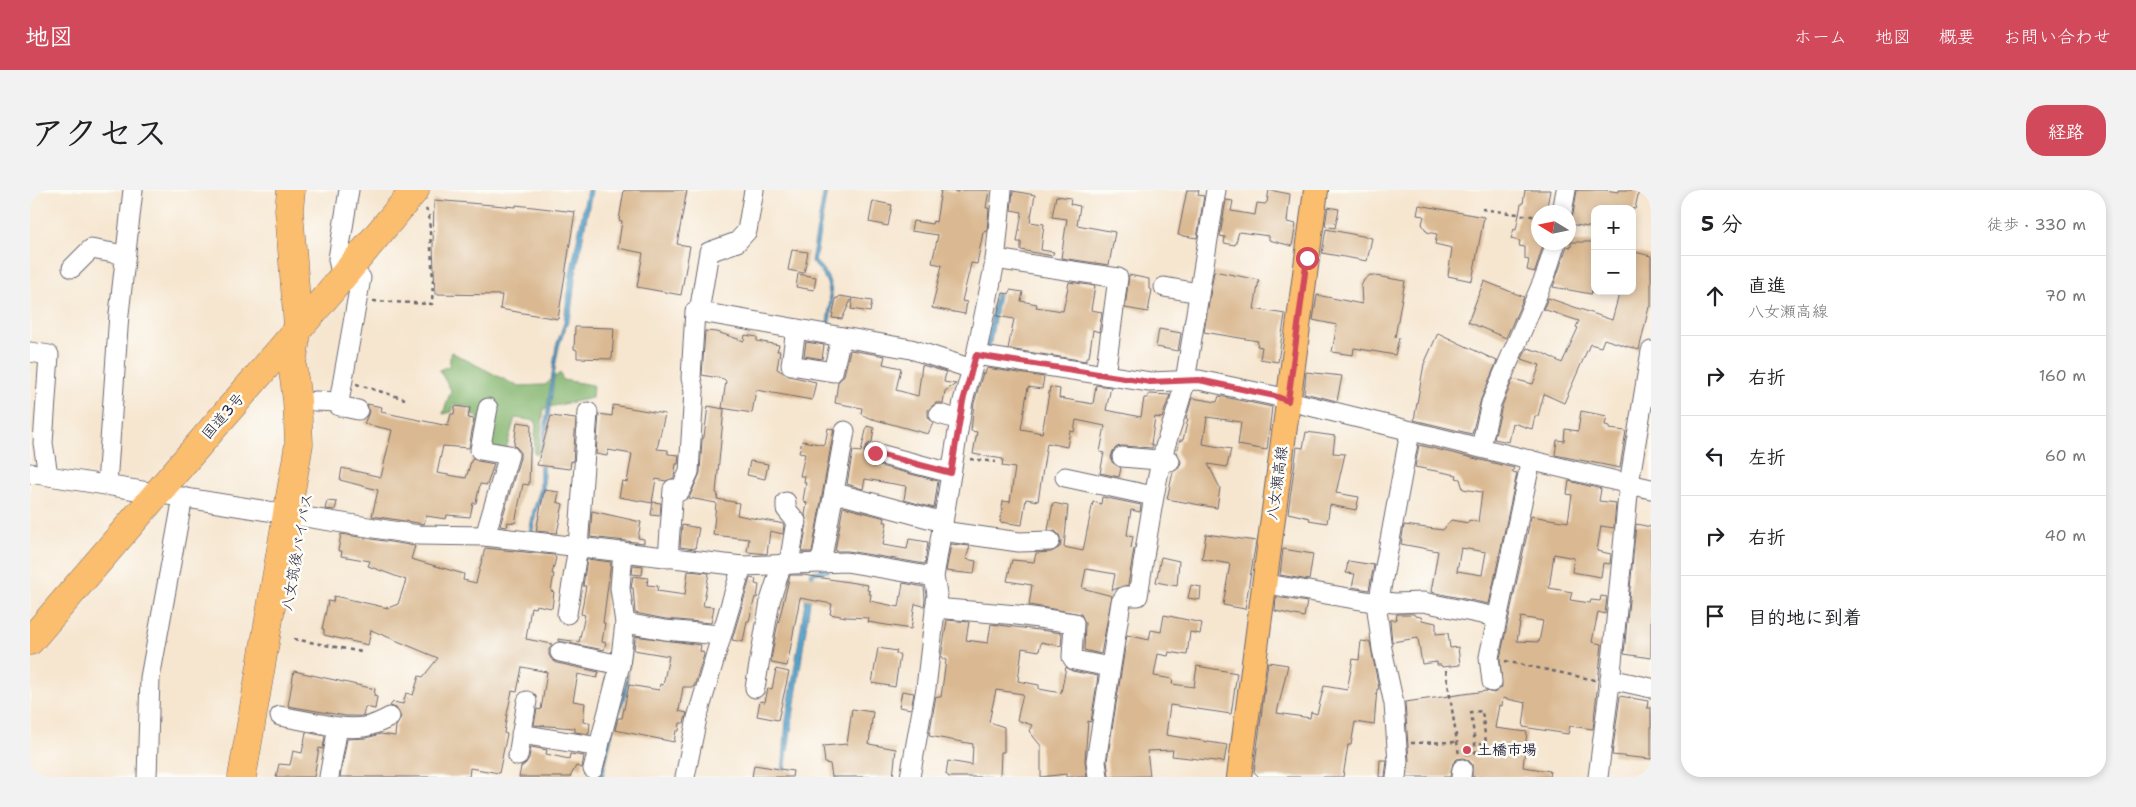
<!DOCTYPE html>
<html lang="ja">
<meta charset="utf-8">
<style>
body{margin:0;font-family:"Shantell Sans","Klee One",sans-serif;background:#f2f2f2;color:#202124}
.controls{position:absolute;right:15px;top:15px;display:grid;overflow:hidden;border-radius:10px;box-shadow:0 2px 8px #0003}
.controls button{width:45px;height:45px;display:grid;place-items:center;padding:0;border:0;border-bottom:1px solid #e0e0e0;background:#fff;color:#202124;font:25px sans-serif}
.compass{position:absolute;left:1501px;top:15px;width:45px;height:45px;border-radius:50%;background:#fff;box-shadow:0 2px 8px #0003;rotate:280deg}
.stop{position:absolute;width:15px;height:15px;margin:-11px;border:4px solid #d1495b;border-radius:50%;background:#fff}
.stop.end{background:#d1495b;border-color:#fff;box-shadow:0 1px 5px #0008}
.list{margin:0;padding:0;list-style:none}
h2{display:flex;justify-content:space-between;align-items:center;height:65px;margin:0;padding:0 20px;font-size:21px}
h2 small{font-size:16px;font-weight:400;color:#757577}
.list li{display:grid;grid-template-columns:32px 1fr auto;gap:15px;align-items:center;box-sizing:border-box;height:80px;padding:0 20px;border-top:1px solid #e0e0e0}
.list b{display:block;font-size:19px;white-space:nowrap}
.list p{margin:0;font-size:16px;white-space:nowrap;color:#757577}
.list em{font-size:16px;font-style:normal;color:#757577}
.icon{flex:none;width:28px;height:28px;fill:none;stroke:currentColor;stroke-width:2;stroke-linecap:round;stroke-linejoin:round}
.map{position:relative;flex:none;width:1621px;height:587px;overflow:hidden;border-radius:20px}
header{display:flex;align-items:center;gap:30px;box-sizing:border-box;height:70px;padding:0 25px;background:#d1495b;color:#fff}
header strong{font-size:24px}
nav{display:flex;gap:28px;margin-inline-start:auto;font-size:18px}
.intro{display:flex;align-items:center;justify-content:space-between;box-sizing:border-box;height:120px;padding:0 30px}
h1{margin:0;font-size:35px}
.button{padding:12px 22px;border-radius:20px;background:#d1495b;color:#fff;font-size:18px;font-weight:700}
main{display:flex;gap:30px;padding:0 30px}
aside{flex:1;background:#fff;border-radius:20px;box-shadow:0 2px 8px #0003}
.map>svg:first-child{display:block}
</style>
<header>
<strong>地図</strong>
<nav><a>ホーム</a><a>地図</a><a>概要</a><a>お問い合わせ</a></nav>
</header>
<div class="intro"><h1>アクセス</h1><a class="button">経路</a></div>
<main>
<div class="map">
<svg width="1621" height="587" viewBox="0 0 1621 587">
<rect width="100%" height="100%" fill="#fdfcf7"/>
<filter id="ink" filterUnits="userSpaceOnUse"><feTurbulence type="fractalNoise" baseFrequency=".02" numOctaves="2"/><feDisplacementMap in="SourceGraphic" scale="10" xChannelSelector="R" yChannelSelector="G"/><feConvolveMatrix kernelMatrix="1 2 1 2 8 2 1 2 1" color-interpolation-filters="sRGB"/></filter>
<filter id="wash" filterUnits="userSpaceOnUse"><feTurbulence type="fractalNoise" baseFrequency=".0096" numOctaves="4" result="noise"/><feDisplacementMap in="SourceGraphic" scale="20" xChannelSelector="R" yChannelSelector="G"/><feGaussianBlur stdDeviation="1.12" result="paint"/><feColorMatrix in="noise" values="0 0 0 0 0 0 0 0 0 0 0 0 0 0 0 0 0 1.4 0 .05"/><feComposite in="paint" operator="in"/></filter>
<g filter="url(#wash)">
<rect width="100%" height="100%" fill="#f6e6d0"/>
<polygon fill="#85b670" stroke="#546c56" points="421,162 487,196 515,195 530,183 533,190 563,195 562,208 514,218 508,264 504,263 506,231 485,228 476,259 446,257 448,226 441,225 443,217 424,214 422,222 413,224 421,200 409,180 419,176"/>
<g fill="#52a4cd" stroke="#3a6384">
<polygon points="557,0 562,0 545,88 541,123 529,156 526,172 514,263 514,299 506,322 502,346 499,345 503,321 510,299 510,269 526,156 534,133 540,86"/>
<path d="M794 0H797L785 71C807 91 803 111 799 138H796C801 111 804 91 781 72Z"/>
<polygon points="965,104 969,104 959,163 955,162"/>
<polygon points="798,377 799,382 784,384 754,587 752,587 756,531 780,382"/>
<path d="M603 443 596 504 583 541 573 587H569L585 523C598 501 599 468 603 443Z"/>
</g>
<g id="blocks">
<g fill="#dab992" fill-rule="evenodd">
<polygon points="594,0 657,0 647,54 660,56 651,105 607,97 613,63 588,58 592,31 589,30"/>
<polygon points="911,0 928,2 928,0 959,0 956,18 959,18 957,41 953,42 947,74 941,73 940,78 932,111 937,112 935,124 902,118 912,75 902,73 908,45 881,41 883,31 902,34 903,31 906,32"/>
<polygon points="1157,0 1169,0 1168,5 1174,6 1167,48 1148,45"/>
<polygon points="1239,0 1260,4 1257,32 1266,34 1262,56 1239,50 1239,46 1209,42 1205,55 1194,53 1195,47 1190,46 1196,10 1203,11 1201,21 1225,25 1227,13 1235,14 1237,12"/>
<polygon points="1495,0 1520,0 1516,22 1508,22 1507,47 1508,48 1508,52 1514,52 1505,82 1497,80 1499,70 1495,69 1495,57 1489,56 1490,51 1481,49 1484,39 1486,40 1491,14 1493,14"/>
<polygon points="1547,0 1575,0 1588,2 1588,0 1609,0 1605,19 1592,17 1592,19 1565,19 1565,38 1538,34 1543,24"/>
<polygon points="983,1 1005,5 1000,32 1014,34 1011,60 1024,62 1022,66 991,60 991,52 987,52 992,22 981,20"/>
<polygon points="1026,6 1041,8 1040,14 1050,16 1047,35 1085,42 1079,75 1031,68 1037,29 1022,27"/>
<polygon points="404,10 486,17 486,15 545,22 528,129 470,119 472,105 405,104 403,56"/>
<polygon points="843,11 862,15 858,36 839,32"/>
<polygon points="1389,15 1454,27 1442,91 1418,86 1422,58 1405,54 1407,44 1397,42 1392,34 1394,26 1387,25"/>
<polygon points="1298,17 1309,19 1305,38 1295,36"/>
<polygon points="1296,39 1342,48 1337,71 1292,63"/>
<polygon points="1541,52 1565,52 1565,100 1562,100 1561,104 1523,97 1537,56 1541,57"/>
<polygon points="762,60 778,62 774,83 758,80"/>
<polygon points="1605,62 1621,66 1621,117 1619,117 1609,160 1574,149 1571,157 1560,154 1534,213 1514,204 1508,226 1505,226 1502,239 1483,233 1479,252 1464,249 1472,216 1483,189 1503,194 1510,175 1492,169 1497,158 1511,162 1532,173 1548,138 1546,137 1549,131 1513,119 1518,108 1582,130 1590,101 1602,101 1602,73"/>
<polygon points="1184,81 1229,90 1224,119 1255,124 1248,172 1230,169 1232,157 1227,156 1228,151 1174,142"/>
<polygon points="768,84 786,87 784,100 766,97"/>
<polygon points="1099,85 1119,89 1119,99 1122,100 1118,122 1095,118"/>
<polygon points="1340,85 1375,91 1365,147 1369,148 1365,165 1324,158 1323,165 1302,162 1307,135 1283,130 1287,105 1332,114 1331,96 1334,90"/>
<polygon points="1454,91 1494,107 1476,148 1438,132"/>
<polygon points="1039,92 1065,96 1061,120 1072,122 1069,142 1063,140 1059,167 1056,167 1056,171 978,159 984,129 967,126 973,103 979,104 980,100 993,102 991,111 1007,114 1006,117 1033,121"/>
<polygon points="810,106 822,108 812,129 802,128 806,108 808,108"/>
<polygon points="823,108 842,111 840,122 821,119"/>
<polygon points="545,137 584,138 582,169 547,168 547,160 544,159"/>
<polygon points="1129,139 1151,143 1148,161 1126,157"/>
<polygon points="675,141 687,142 714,151 715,145 727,147 727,151 749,155 747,161 750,161 747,179 759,186 786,192 782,210 726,200 722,223 692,218 696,191 694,189 672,185"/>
<polygon points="1408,143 1467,171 1451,209 1442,244 1384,230 1394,174"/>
<polygon points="776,152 794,155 792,169 774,166"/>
<polygon points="820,160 855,166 853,174 871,178 866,200 888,206 892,175 916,182 914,192 926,194 915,201 913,213 906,213 898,220 898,227 903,233 898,244 839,228 831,224 832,218 805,213 808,192 814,185"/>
<polygon points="957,178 1014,187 1012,199 998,197 991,239 1012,243 1020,197 1030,199 1029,208 1063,214 1066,195 1081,197 1076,220 1111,227 1114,208 1118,208 1119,204 1140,205 1132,228 1125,227 1121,254 1123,255 1122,258 1092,256 1087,257 1083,261 1081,267 1082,272 1091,278 1089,287 1070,283 1074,263 1070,262 1075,236 1046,230 1044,242 1040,241 1037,257 1017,253 1008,311 996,309 992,335 970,332 973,311 980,312 985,278 972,276 973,269 943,264 947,242 941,241 944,213 953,183 955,183"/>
<polygon points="1276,182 1312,186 1307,211 1274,203"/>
<polygon points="1189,206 1242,217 1237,260 1208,255 1211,232 1177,227 1173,254 1201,259 1197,277 1178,274 1190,298 1187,318 1137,309 1143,282 1149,278 1151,272 1147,262 1150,250 1153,250 1158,229 1156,229 1162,208 1187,212"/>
<polygon points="337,214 352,217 351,222 418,236 421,224 424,224 425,216 440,218 438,228 444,229 439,258 413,256 407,283 436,288 442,268 448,271 464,274 457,295 450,294 446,313 443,313 440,327 417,325 416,329 396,326 394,334 342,326 348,300 310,290 312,278 351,287 362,240 334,234 339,222"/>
<polygon points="583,215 635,224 627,259 638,260 638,264 649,265 648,274 646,274 644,288 636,291 626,289 622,313 589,307 592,291 597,292 602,264 578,260 577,266 566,264 569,224 582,226"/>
<polygon points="678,216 694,219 686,303 688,304 687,309 709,313 707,325 754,334 753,344 740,341 737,364 717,362 719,349 683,345 686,313 659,308 670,283 672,250 674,247"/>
<polygon points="1551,221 1577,226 1575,235 1579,236 1579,239 1596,241 1590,278 1525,265 1527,250 1534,251 1535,239 1548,241"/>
<polygon points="521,226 546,229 543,272 541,271 540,279 507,275"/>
<polygon points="487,232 501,234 499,295 493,294 485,333 478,332 477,337 470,336 490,268 490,261 484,255"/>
<polygon points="837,236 844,238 842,252 837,255 834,261 837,271 842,274 908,291 904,318 874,310 876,296 835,289 833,299 817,294 823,261 831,262"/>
<polygon points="798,238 804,239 782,362 772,362 777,333 775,325 777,313 774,312 773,310 776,293 774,292 775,286 770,286 775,264 769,263 772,251 795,255"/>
<polygon points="1276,242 1305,246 1303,263 1315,264 1306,303 1329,307 1326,320 1300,315 1297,333 1279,330 1280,328 1258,323 1267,257 1273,258"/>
<path d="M1389 255 1484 278 1482 282 1487 283 1459 414 1401 402 1408 361 1371 354 1374 335 1413 340 1421 330 1438 333 1439 330 1448 332 1452 302 1433 299 1430 289 1426 288 1427 285 1385 277ZM1431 358 1456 362 1452 385 1427 381Z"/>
<polygon points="720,271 738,274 735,289 717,285"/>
<path d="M1539 291 1571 299 1569 311 1586 313 1584 338 1571 336 1567 361 1581 364 1580 374 1573 373 1571 387 1542 382 1544 368 1524 364 1519 398 1542 402 1540 410 1560 413 1561 410 1570 411 1571 406 1577 407 1575 424 1568 422 1562 452 1572 454 1563 539 1540 536 1538 544 1493 537 1496 513 1473 508 1472 516 1469 515 1465 538 1497 542 1493 577 1520 581 1519 587H1442V574L1438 570 1433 568 1427 569 1423 573 1420 587H1377L1379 571 1375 512 1456 501 1464 503 1472 497 1470 468 1501 326 1538 332 1542 305 1537 304ZM1491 427 1513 431 1509 452 1487 451Z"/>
<polygon points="514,300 529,302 527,312 533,314 527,343 506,341"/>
<polygon points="1072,307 1111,315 1110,322 1101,320 1097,345 1103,346 1101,358 1104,359 1098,395 1082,400 1085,384 1056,379 1052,398 1082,406 1071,464 1054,460 1055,433 1051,424 999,415 1002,395 977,391 982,370 1004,372 1006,363 1021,362 1030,357 1031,351 1029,345 1025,341 1018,340 1023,313 1038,316 1034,357 1053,361 1063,312 1071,314"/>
<polygon points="297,311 307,312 305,320 295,319"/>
<polygon points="623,312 631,313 630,326 621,325"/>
<polygon points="813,317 855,328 854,332 857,332 853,355 877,359 879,349 898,352 895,374 818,361 805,361"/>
<polygon points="562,321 611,332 608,348 614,349 614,353 560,347"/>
<polygon points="1606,334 1621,337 1621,468 1594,464"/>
<polygon points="652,335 669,338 665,359 650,357"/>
<polygon points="311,344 385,356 381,369 434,384 433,390 446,393 455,358 524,365 526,368 522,384 524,384 521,401 524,402 522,418 506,415 505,418 501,417 496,449 522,454 519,459 519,465 522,470 527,473 569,482 567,488 548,484 543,511 555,513 553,532 560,533 559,544 545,542 545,538 504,535 507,519 511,520 517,482 492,477 487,502 482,501 477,524 474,543 477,544 469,583 440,578 439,587 310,587 317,549 336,548 351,544 365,546 366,536 371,527 366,518 360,516 363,512 373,514 376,503 383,505 389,486 393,487 408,468 341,440 338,455 294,445 294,439 292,439 298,411 303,412 304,406 358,418 368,414 376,390 338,376 340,371 311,366 312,361 308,361"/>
<polygon points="1176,344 1226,351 1215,419 1193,415 1200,374 1172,369"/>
<polygon points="921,354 940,356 936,369 946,371 944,384 916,381"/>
<polygon points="1253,359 1283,364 1279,390 1250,385"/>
<polygon points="1131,367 1149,371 1147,396 1126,392"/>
<polygon points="557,369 581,372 573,433 575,433 572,452 576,453 574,460 528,451 528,449 549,452 555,425 551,424 556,396 553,396"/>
<polygon points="1318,371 1344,375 1339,400 1322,397 1325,384 1316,383"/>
<polygon points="603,375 613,376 612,385 602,384"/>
<polygon points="658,381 679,383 673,416 684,417 681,433 636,429 605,423 603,398 601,398 603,386 618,388 617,395 628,396 627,401 655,405"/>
<polygon points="760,385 773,385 838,395 837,400 840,401 839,404 841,404 840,411 869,417 873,393 894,397 895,410 894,416 885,414 881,439 838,432 839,428 816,427 800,424 802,414 770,408 757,476 742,473 741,469 747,438"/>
<polygon points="720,388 726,389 725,394 729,395 727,408 725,407 719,431 717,431 713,452 702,450"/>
<polygon points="1161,395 1171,397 1170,410 1158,408"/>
<polygon points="1246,407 1277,412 1274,427 1245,421"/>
<polygon points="1367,424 1384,424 1385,426 1391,427 1392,430 1406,433 1406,444 1418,443 1420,458 1428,457 1430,475 1412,477 1411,475 1407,475 1407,472 1392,474 1388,448 1362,452 1360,430 1366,430"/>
<polygon points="1134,425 1172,433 1170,444 1160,442 1157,465 1139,462 1138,466 1128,464 1124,486 1143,489 1142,494 1164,497 1167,476 1207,483 1201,524 1140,515 1136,545 1197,555 1194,572 1142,566 1143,560 1117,561 1120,586 1079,587 1077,571 1097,445 1119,450 1121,440 1131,442"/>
<polygon points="917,430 939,432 936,450 958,453 961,434 1032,443 1031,456 1011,452 1009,461 992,458 988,491 1009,495 1009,499 1031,503 1036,477 1042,481 1068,486 1061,532 1058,531 1055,570 1057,587 1036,587 1036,584 1011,587 1011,556 999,541 1002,535 987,530 993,504 966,500 959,532 974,537 974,562 971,562 970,587 919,587 916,584 918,571 942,575 943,554 899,546 906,506 911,507 916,470 911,468"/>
<polygon points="605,446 671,455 670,461 673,462 674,465 664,497 653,497 649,521 657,523 654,533 650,533 649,541 646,541 644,552 585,540 588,528 592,528 599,495 629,500 630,494 633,495 639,466 604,460"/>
<polygon points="1331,451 1340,452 1349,499 1347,499 1344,535 1325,532 1321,555 1318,555 1313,587 1229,587 1224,582 1238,472 1258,475 1247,523 1280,528 1281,522 1287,524 1294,496 1317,500 1323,469 1329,470"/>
<polygon points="848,458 867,461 866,464 870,465 865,497 842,493"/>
<polygon points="746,479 759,482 748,530 727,526 730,511 735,512 738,498 742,499"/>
<polygon points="264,481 345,499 344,506 347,507 345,519 335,517 333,526 316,526 258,516"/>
<polygon points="872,501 884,503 881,519 869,517"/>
<polygon points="1590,506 1618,511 1617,518 1621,518 1621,569 1582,565"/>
<polygon points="822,519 843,522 839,554 866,559 863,587 802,587 800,574 795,573 793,556 817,554"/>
<polygon points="276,542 295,546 293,559 289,558 284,587 246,587 249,574 260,575 263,561 272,563"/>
<polygon points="501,557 517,560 516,564 539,569 540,564 554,566 552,578 546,576 540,587 489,587 491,577 496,573 499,568"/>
<polygon points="1350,570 1357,570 1355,587 1349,587"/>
<polygon points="724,575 763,581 762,587 722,587"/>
</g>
</g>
</g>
<g filter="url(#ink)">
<use href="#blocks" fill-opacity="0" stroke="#6c676f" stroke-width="1"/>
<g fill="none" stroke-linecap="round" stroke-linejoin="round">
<g stroke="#6c676f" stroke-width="21">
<g id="minor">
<polyline points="1532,22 1536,0"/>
<polyline points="965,69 1088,88 1075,185"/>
<polyline points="42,78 61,59 95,65"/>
<polyline points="312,88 308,69 319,0"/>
<polyline points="1134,97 1169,103"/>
<polyline points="669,122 679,62 707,52 717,41 724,0"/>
<polyline points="766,139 761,175 803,182 811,147"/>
<polyline points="0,162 19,165 13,253 18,285"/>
<path d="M946 165 1120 192 1169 190 1245 206 1259 211C1379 240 1500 271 1621 299"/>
<polyline points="285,211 309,212 331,88"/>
<polyline points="309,212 309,216 328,220"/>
<polyline points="909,224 930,230"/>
<polyline points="1451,257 1461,213 1516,84 1526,52"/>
<polyline points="845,263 921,283"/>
<polyline points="1092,267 1140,271"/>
<polyline points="0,283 388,345 455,346 712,376 816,372 904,387"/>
<polyline points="1035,287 1123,306"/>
<polyline points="77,294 89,124 103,0"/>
<polyline points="813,305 913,332"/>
<polyline points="756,312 756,319 766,331 759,374"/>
<polyline points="912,341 989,352 1020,351"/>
<polyline points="455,346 479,265 450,260 458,218"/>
<polyline points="638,368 643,299 650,301 659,282 664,201 661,188 665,121 881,159 942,179"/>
<polyline points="791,373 815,241"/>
<polyline points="1243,395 1348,413"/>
<polyline points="1348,411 1364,413 1393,412 1466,427"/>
<polyline points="905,418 987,425 1044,433 1042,467 1044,470 1080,477"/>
<polyline points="537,424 548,357 558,222"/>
<polyline points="595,433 635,440 690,445"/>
<polyline points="530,462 590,475"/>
<polyline points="1580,489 1621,498"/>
<polyline points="1462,492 1459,467 1501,270"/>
<polyline points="725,498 740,411 752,374"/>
<polyline points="250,526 308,537 299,587"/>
<path d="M308 537C329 539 340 538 360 527"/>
<polyline points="491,544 569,557"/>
<polyline points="488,566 497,511"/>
<polyline points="563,579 590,475 595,433 590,398 593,362"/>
<polyline points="117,587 120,488 153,307"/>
<polyline points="655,587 667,528 712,376"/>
<polyline points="880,587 896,498 907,404 904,387 933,211 946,165 965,72 972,0"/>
<path d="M1068 587 1066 571 1091 412 1095 406H1108C1115 362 1121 316 1131 272 1137 245 1149 219 1155 191L1186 0"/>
<polyline points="1366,587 1368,572 1364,514 1352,459 1347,420 1380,242"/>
<polyline points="1431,587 1432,579"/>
<polyline points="1568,587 1580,493 1599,294 1621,161"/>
</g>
</g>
<g stroke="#6c676f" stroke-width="26">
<polyline id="major" points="1209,587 1286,0"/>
</g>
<g stroke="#6c676f" stroke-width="29">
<g id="highway">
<polyline points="0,451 289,115 385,0"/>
<polyline points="212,587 269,254 267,210 262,174 268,137 259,20 261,0"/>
</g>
</g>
<g stroke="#6c676f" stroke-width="2.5" stroke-dasharray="4 4" stroke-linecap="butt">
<polyline points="1452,19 1508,27"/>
<polyline points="343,111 402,114 403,90 399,26 396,19"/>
<polyline points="326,194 375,209"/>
<polyline points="940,269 966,272"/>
<polyline points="264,449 332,462"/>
<polyline points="1475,471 1565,490"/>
<polyline points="1416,480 1429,565"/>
<polyline points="1381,553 1427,552"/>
<polyline points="1436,564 1446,562 1441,522 1452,521 1456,553 1445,554"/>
</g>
<use href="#minor" stroke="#fff" stroke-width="19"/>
<use href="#major" stroke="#fbbd6e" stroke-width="24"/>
<use href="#highway" stroke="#fbbd6e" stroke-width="28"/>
</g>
</g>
<g fill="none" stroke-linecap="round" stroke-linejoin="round" filter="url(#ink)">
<polyline stroke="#d1495b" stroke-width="6" points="845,263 921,283 933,211 946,165 1120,192 1169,190 1245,206 1258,211 1277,68"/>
</g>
<circle fill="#d1495b" stroke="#fdfcf7" stroke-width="2" cx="1437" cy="560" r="5"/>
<g text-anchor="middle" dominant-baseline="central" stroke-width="5" stroke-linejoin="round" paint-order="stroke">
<g font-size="15" fill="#22223b" stroke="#fdfcf7">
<text transform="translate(193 226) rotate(-49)">国道3号</text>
<text transform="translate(1247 293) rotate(-82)">八女瀬高線</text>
<text transform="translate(267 362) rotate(-80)">八女筑後バイパス</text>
</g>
<g font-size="15" font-weight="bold" fill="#22223b" stroke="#fdfcf7" text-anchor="start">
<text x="1447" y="560">土橋市場</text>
</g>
</g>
</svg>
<div class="controls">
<button>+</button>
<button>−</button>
</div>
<svg class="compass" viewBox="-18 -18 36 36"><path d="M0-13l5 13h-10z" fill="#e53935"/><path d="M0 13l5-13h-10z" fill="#757577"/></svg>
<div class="stop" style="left:1277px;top:68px"></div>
<div class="stop end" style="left:845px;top:263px"></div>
</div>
<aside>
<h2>5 分<small>徒歩 · 330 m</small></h2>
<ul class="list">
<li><svg class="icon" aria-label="ahead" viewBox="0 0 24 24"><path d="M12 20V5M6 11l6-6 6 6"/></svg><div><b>直進</b><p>八女瀬高線</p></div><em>70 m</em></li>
<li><svg class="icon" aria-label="right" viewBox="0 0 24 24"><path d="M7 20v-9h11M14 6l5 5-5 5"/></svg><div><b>右折</b></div><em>160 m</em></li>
<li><svg class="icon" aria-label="left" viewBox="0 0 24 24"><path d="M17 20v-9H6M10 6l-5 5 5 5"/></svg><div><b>左折</b></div><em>60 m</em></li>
<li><svg class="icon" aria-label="right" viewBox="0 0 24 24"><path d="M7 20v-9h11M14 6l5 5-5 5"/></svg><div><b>右折</b></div><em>40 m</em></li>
<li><svg class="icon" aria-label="arrive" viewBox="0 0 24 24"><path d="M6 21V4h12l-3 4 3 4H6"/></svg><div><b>目的地に到着</b></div></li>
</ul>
</aside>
</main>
